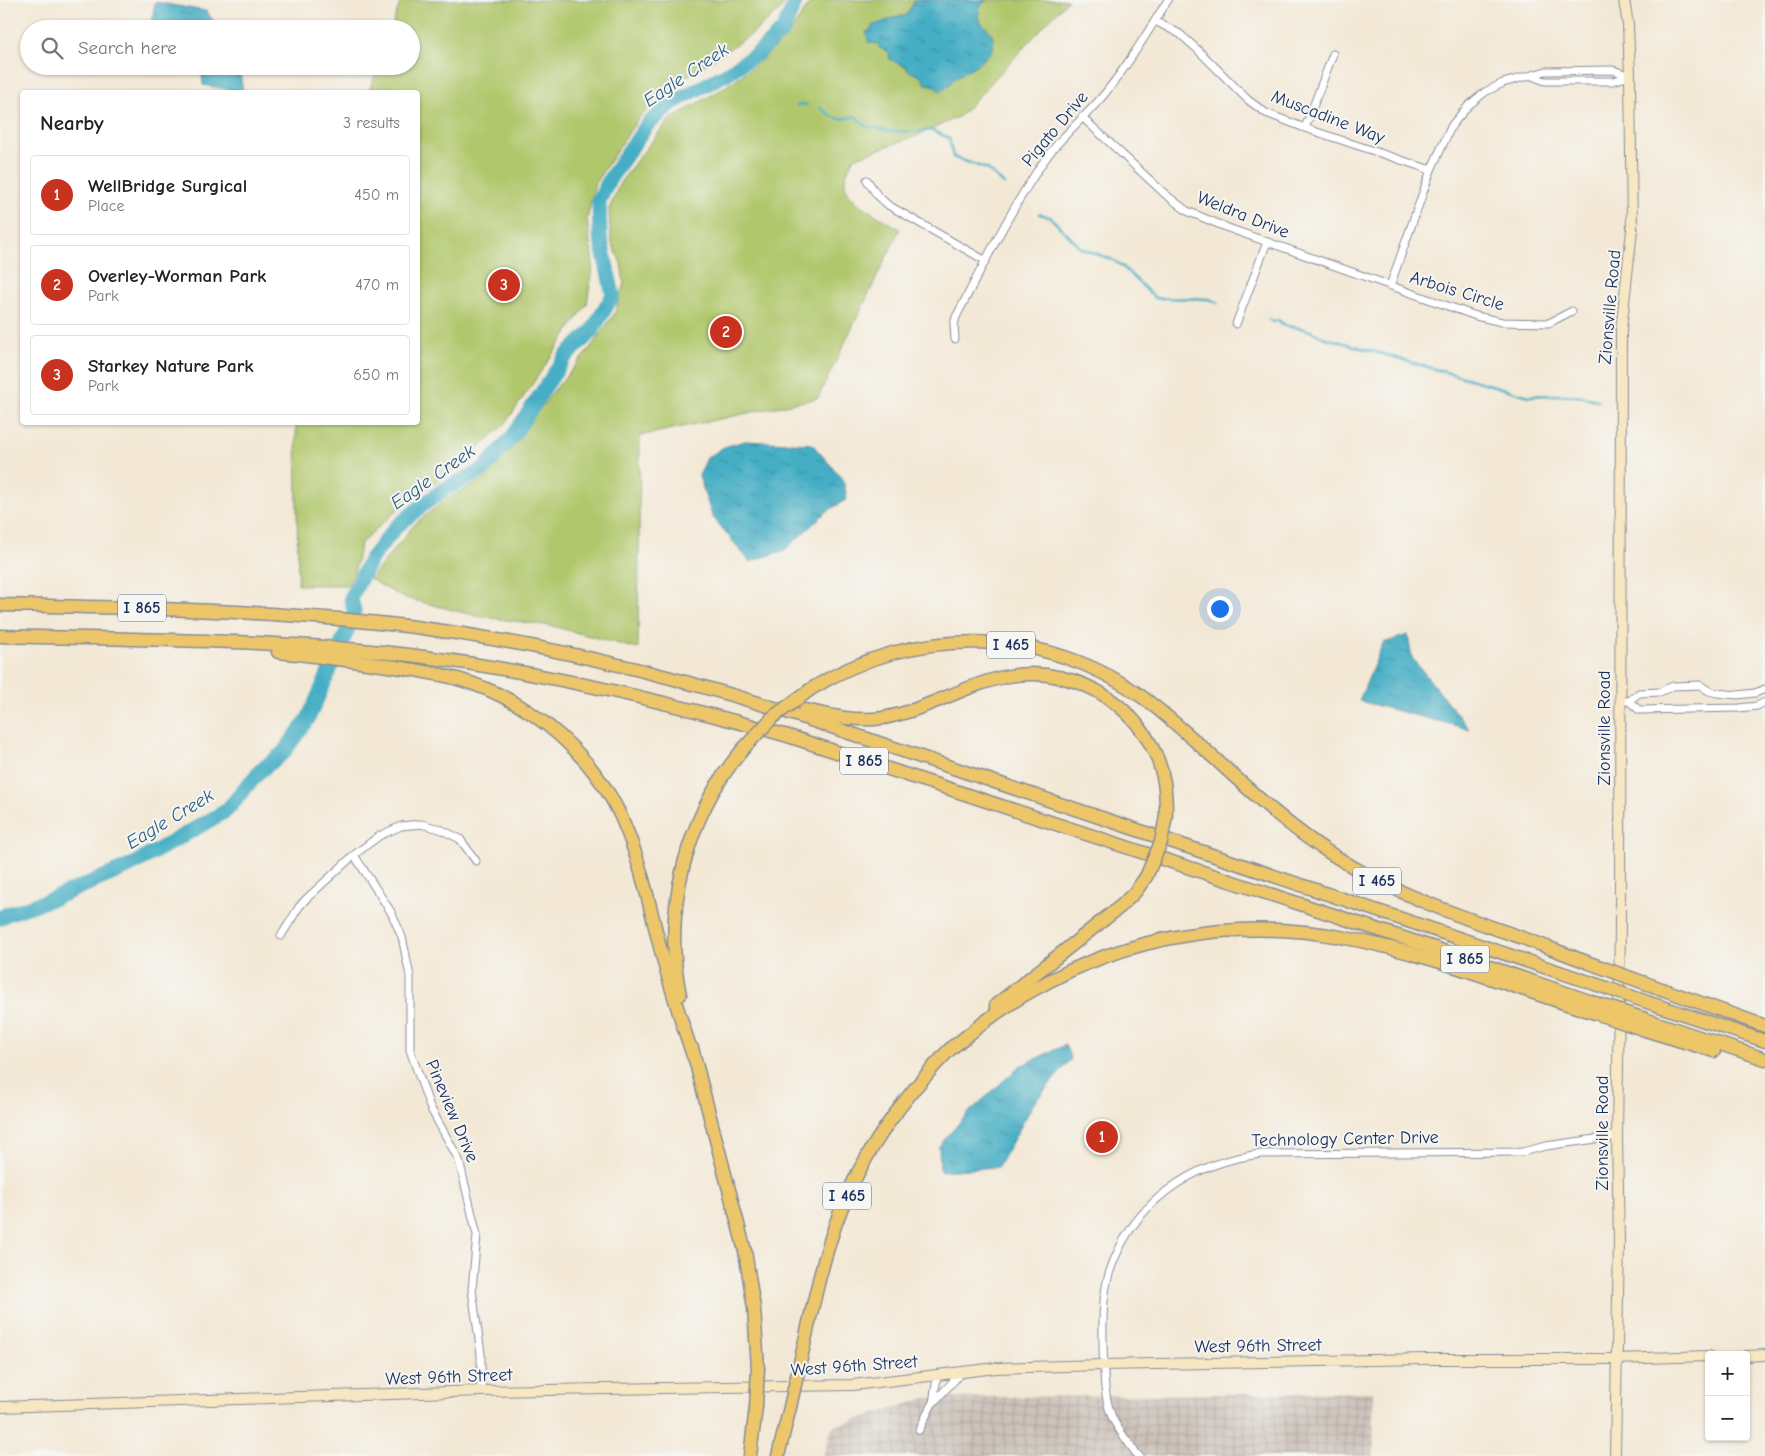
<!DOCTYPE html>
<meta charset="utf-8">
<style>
body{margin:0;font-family:"Comic Neue",sans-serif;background:#f6f6f6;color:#222}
.controls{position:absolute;right:15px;bottom:15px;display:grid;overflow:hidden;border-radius:5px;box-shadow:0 1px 4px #0004}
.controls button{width:45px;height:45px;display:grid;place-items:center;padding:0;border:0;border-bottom:1px solid #e0e0e0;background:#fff;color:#222;font:25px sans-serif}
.you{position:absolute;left:1219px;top:608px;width:18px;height:18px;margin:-12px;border:4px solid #fff;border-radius:50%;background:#1a73e8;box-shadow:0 0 0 8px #1a73e833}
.badge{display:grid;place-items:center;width:32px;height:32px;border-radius:50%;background:#c8321e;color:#fff;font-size:16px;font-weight:700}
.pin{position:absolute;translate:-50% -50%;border:2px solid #fff;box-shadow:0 1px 5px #0006}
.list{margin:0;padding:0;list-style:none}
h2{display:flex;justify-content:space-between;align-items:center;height:65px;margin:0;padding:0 20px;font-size:21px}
h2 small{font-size:16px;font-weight:400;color:#767676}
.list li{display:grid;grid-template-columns:32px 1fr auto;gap:15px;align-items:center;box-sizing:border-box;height:80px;margin:0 10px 10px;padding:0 10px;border:1px solid #e0e0e0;border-radius:5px}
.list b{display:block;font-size:19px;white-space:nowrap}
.list p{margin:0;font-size:16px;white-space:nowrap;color:#767676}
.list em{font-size:16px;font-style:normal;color:#767676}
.icon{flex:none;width:28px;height:28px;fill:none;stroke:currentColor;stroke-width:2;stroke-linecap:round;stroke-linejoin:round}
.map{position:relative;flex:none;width:1765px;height:1456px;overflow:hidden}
.search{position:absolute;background:#fff;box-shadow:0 1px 4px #0004;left:20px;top:20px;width:400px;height:55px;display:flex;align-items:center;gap:12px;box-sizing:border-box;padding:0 18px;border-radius:28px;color:#767676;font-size:19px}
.panel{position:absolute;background:#fff;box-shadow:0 1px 4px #0004;left:20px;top:90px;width:400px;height:335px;border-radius:5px}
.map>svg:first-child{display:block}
</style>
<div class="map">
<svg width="1765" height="1456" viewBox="0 0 1765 1456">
<defs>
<pattern id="industrial-grid" width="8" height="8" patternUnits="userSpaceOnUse" patternTransform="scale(1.25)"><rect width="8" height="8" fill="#ccc2b9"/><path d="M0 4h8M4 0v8" fill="none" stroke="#afa7a1"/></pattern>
<pattern id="water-ripples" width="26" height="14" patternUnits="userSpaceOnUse" patternTransform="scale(1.25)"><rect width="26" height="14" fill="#45aec4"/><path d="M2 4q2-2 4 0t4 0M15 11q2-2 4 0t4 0" fill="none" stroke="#398ea2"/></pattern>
</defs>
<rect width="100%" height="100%" fill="#f6f6f2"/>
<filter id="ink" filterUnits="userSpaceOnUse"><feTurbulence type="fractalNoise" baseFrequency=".02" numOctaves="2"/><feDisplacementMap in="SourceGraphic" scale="10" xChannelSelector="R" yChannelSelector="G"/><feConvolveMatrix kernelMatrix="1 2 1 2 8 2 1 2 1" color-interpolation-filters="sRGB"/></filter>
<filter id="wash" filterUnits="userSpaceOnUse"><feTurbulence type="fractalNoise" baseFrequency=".0096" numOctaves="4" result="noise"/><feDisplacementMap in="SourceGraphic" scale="20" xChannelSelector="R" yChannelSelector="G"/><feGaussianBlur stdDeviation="1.12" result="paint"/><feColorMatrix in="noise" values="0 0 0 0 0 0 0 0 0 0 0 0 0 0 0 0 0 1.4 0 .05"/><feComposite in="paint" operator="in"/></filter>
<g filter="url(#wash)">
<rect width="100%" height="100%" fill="#f3e8d5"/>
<polygon fill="url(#industrial-grid)" points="1373,1392 1374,1456 823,1456 832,1427 926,1398"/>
<g fill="#b1c76c" stroke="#667b65">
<polygon points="401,0 786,0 780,10 752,34 673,85 638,119 595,183 587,220 593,265 587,304 505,424 459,465 398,509 361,543 354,573 348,585 298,585 296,423 418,422 418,92 367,92 369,92 378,66 411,66 411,29 391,29"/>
<path d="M812 0H1068L960 116 917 136 854 158C850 166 844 175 845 184 848 204 885 219 900 229L818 398 640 436 638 649 552 626 476 616 402 597 370 579 415 524 445 500 487 477 556 388 588 351 615 313 624 283 621 263 611 241 609 209 620 183 640 156 669 120 722 89 753 67 786 38Z"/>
</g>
<g fill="url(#water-ripples)" stroke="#306e91">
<path d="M915 0H987L981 5 978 16C980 26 991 28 993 38 998 56 970 68 958 76 951 80 948 89 940 91L932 85 926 84 920 76 907 70V67L889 59 890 55 887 51 879 48V44L869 43 866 32 872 29V26L898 16H906Z"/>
<polygon points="155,2 206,11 220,29 157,29 151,25"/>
<polygon points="201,66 239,66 243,92 203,85"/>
<polygon points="745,441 812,444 843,479 847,499 826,512 785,550 750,562 712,516 699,476 707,458 724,447"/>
<polygon points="1408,635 1412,658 1469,729 1359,701 1383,643"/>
<polygon points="1065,1045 1071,1059 1034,1103 998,1167 940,1171 939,1146 966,1115 1020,1066"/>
</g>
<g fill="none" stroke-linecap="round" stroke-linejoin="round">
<g stroke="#45aec4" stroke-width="2.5">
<polyline points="797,106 803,104 807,105"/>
<path d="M820 108C835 118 836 122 855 116L866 126 888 131 909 132 931 130 949 138 953 157 987 169 1004 184"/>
<polyline points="1039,214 1050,217 1081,248 1113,260 1122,266 1155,298 1209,299 1218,303"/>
<path d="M1268 319 1274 322 1278 320C1285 327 1291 327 1300 328 1308 329 1316 334 1323 337L1529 396C1552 395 1576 393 1598 401"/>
</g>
<polyline stroke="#45aec4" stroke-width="15" points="0,918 7,914 52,899 130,866 226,811 260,771 283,753 308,719 345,636 354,611 351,598 370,560 395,528 419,508 443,490 484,469 513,436 565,357 592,331 613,295 600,236 599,201 609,180 647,125 672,103 726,74 758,53 783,30 796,0"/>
</g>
</g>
<g filter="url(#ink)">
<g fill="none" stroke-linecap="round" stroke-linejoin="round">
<g stroke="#878c9a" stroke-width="9">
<g id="street">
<polyline points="1155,21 1180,34 1198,50 1248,100 1266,113 1305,128 1431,170"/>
<polyline points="1532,76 1545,81 1613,81 1630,76"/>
<polyline points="1082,117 1165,194 1187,211 1228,228 1476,316 1502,322 1549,323 1572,311"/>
<polyline points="1305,128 1333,54"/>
<polyline points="867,180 877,195 888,205 986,261"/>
<polyline points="1390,286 1431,170 1452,125 1469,105 1485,92 1503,83 1546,71 1613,70 1630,76"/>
<polyline points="1236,324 1267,242"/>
<path d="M955 339 954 325 956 317C984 264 1011 208 1046 158 1062 136 1084 118 1102 97 1127 67 1147 33 1168 0"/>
<polyline points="1620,701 1629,701 1639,710 1739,708 1757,706 1765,702"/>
<polyline points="1629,701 1639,693 1660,692 1673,686 1700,685 1709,691 1717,693 1738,695 1755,693 1765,689"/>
<polyline points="354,855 391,912 402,937 410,976 410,1050 430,1107 459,1160 477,1235 472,1290 481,1354 481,1391"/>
<polyline points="281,936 299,907 306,899 354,855 379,836 401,826 421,824 440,829 460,839 476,861"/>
<polyline points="933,1403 937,1377"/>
<polyline points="919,1430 932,1404 961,1373"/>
<path d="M1139 1456 1135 1452C1128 1441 1117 1429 1112 1417 1103 1395 1104 1370 1103 1346 1103 1322 1102 1298 1109 1274 1131 1204 1191 1162 1261 1154L1522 1152 1546 1146 1617 1136"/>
</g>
</g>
<g stroke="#878c9a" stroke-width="12">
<g id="secondary">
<polyline points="1746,1356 1765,1355"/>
<polyline points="0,1407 481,1391 853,1385 996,1368 1103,1365 1428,1359 1616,1359 1709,1356"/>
<polyline points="1615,1456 1619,1242 1617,1136 1620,925 1621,330 1632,230 1630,76 1628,25 1624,0"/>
</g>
</g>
<g stroke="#878c9a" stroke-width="15">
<g id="highway">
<path d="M0 605C139 608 277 610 415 627 543 644 670 674 793 714L1595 984"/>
<path d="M0 636C141 640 284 639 424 657 548 673 669 702 788 736L1437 949 1595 1003"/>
<path d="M278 652C319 656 361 662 402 668 420 671 440 674 458 679 532 700 599 758 627 831 642 868 650 908 660 947 669 984 681 1020 693 1056"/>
<path d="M811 689C914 624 1047 626 1145 699 1210 748 1264 812 1333 855 1391 892 1455 915 1520 937 1545 946 1570 956 1595 965"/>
<path d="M805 710C831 716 856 722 883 718 927 710 966 684 1009 676 1080 664 1151 711 1164 782 1166 794 1166 805 1166 816"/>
<polyline points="1645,983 1765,1026"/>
<path d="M680 995C662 909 687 814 744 748"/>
<polyline points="1644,1001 1765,1041"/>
<polyline points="996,1005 1121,906 1135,892 1146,877"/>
<polyline points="1645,1019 1765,1059"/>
<polyline points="1645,1030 1714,1051"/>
<polyline points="692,1048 745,1251 754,1308 758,1368"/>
<path d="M947 1052C975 1029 1002 1007 1033 990 1128 935 1238 917 1346 938 1431 954 1512 987 1595 1013"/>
<path d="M799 1367C811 1315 821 1262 840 1212 865 1148 905 1095 953 1046"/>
<polyline points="750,1456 756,1407"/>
<polyline points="778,1456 790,1407"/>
</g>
</g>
<use href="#street" stroke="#fff" stroke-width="7"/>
<use href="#secondary" stroke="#f7e8c3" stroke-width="10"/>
<use href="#highway" stroke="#ecc669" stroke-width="12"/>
<g stroke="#878c9a" stroke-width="15" stroke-linecap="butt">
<g id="highway-bridge">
<polyline points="744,748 773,717 811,689"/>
<polyline points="1146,877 1161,842 1166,816"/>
<polyline points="1595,965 1645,983"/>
<polyline points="1595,984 1644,1001"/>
<polyline points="1595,1003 1645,1019"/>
<polyline points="1595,1013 1645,1030"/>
<polyline points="756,1407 758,1368"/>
<polyline points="790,1407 799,1367"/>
</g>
</g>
<use href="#highway-bridge" stroke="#ecc669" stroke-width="12"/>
</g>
</g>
<g text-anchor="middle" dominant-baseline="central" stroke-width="4" stroke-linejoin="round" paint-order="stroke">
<g fill="#f6f6f2" stroke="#5d6b8a" stroke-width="1">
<rect x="118" y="594.5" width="48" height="27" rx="4"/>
<rect x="987" y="631.5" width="48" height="27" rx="4"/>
<rect x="840" y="747.5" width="48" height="27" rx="4"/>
<rect x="1353" y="867.5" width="48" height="27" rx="4"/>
<rect x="1441" y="945.5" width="48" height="27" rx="4"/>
<rect x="823" y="1182.5" width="48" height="27" rx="4"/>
</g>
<g font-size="16" font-weight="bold" fill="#1b2f5e">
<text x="142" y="608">I 865</text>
<text x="1011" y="645">I 465</text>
<text x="864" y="761">I 865</text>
<text x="1377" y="881">I 465</text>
<text x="1465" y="959">I 865</text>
<text x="847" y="1196">I 465</text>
</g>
<g font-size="18" fill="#1b2f5e" stroke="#f6f6f2">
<text transform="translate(1328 117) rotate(21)">Muscadine Way</text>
<text transform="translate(1055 129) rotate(-50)">Pigato Drive</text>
<text transform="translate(1243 215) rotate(22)">Weldra Drive</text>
<text transform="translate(1457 291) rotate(17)">Arbois Circle</text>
<text transform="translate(1610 307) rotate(-85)">Zionsville Road</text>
<text transform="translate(1604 728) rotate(-90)">Zionsville Road</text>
<text transform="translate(452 1111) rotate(67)">Pineview Drive</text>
<text transform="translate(1602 1133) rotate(-90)">Zionsville Road</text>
<text transform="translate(1345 1139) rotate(-1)">Technology Center Drive</text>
<text transform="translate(1258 1346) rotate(-1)">West 96th Street</text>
<text transform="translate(854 1366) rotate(-4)">West 96th Street</text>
<text transform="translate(449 1377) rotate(-2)">West 96th Street</text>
</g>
<g font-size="19" font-style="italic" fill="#2a5b82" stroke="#f6f6f2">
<text transform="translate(686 75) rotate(-34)">Eagle Creek</text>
<text transform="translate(433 477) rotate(-35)">Eagle Creek</text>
<text transform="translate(170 819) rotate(-31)">Eagle Creek</text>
</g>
</g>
</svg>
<div class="controls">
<button>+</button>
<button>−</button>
</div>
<div class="you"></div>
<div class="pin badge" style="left:1102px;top:1137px">1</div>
<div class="pin badge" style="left:726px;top:332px">2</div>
<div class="pin badge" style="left:504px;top:285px">3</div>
<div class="search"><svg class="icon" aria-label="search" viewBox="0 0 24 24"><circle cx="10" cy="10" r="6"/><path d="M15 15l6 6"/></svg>Search here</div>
<section class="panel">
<h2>Nearby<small>3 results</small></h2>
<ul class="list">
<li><span class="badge">1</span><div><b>WellBridge Surgical</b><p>Place</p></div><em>450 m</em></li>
<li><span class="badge">2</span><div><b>Overley-Worman Park</b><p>Park</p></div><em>470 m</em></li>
<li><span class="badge">3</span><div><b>Starkey Nature Park</b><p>Park</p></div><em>650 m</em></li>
</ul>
</section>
</div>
